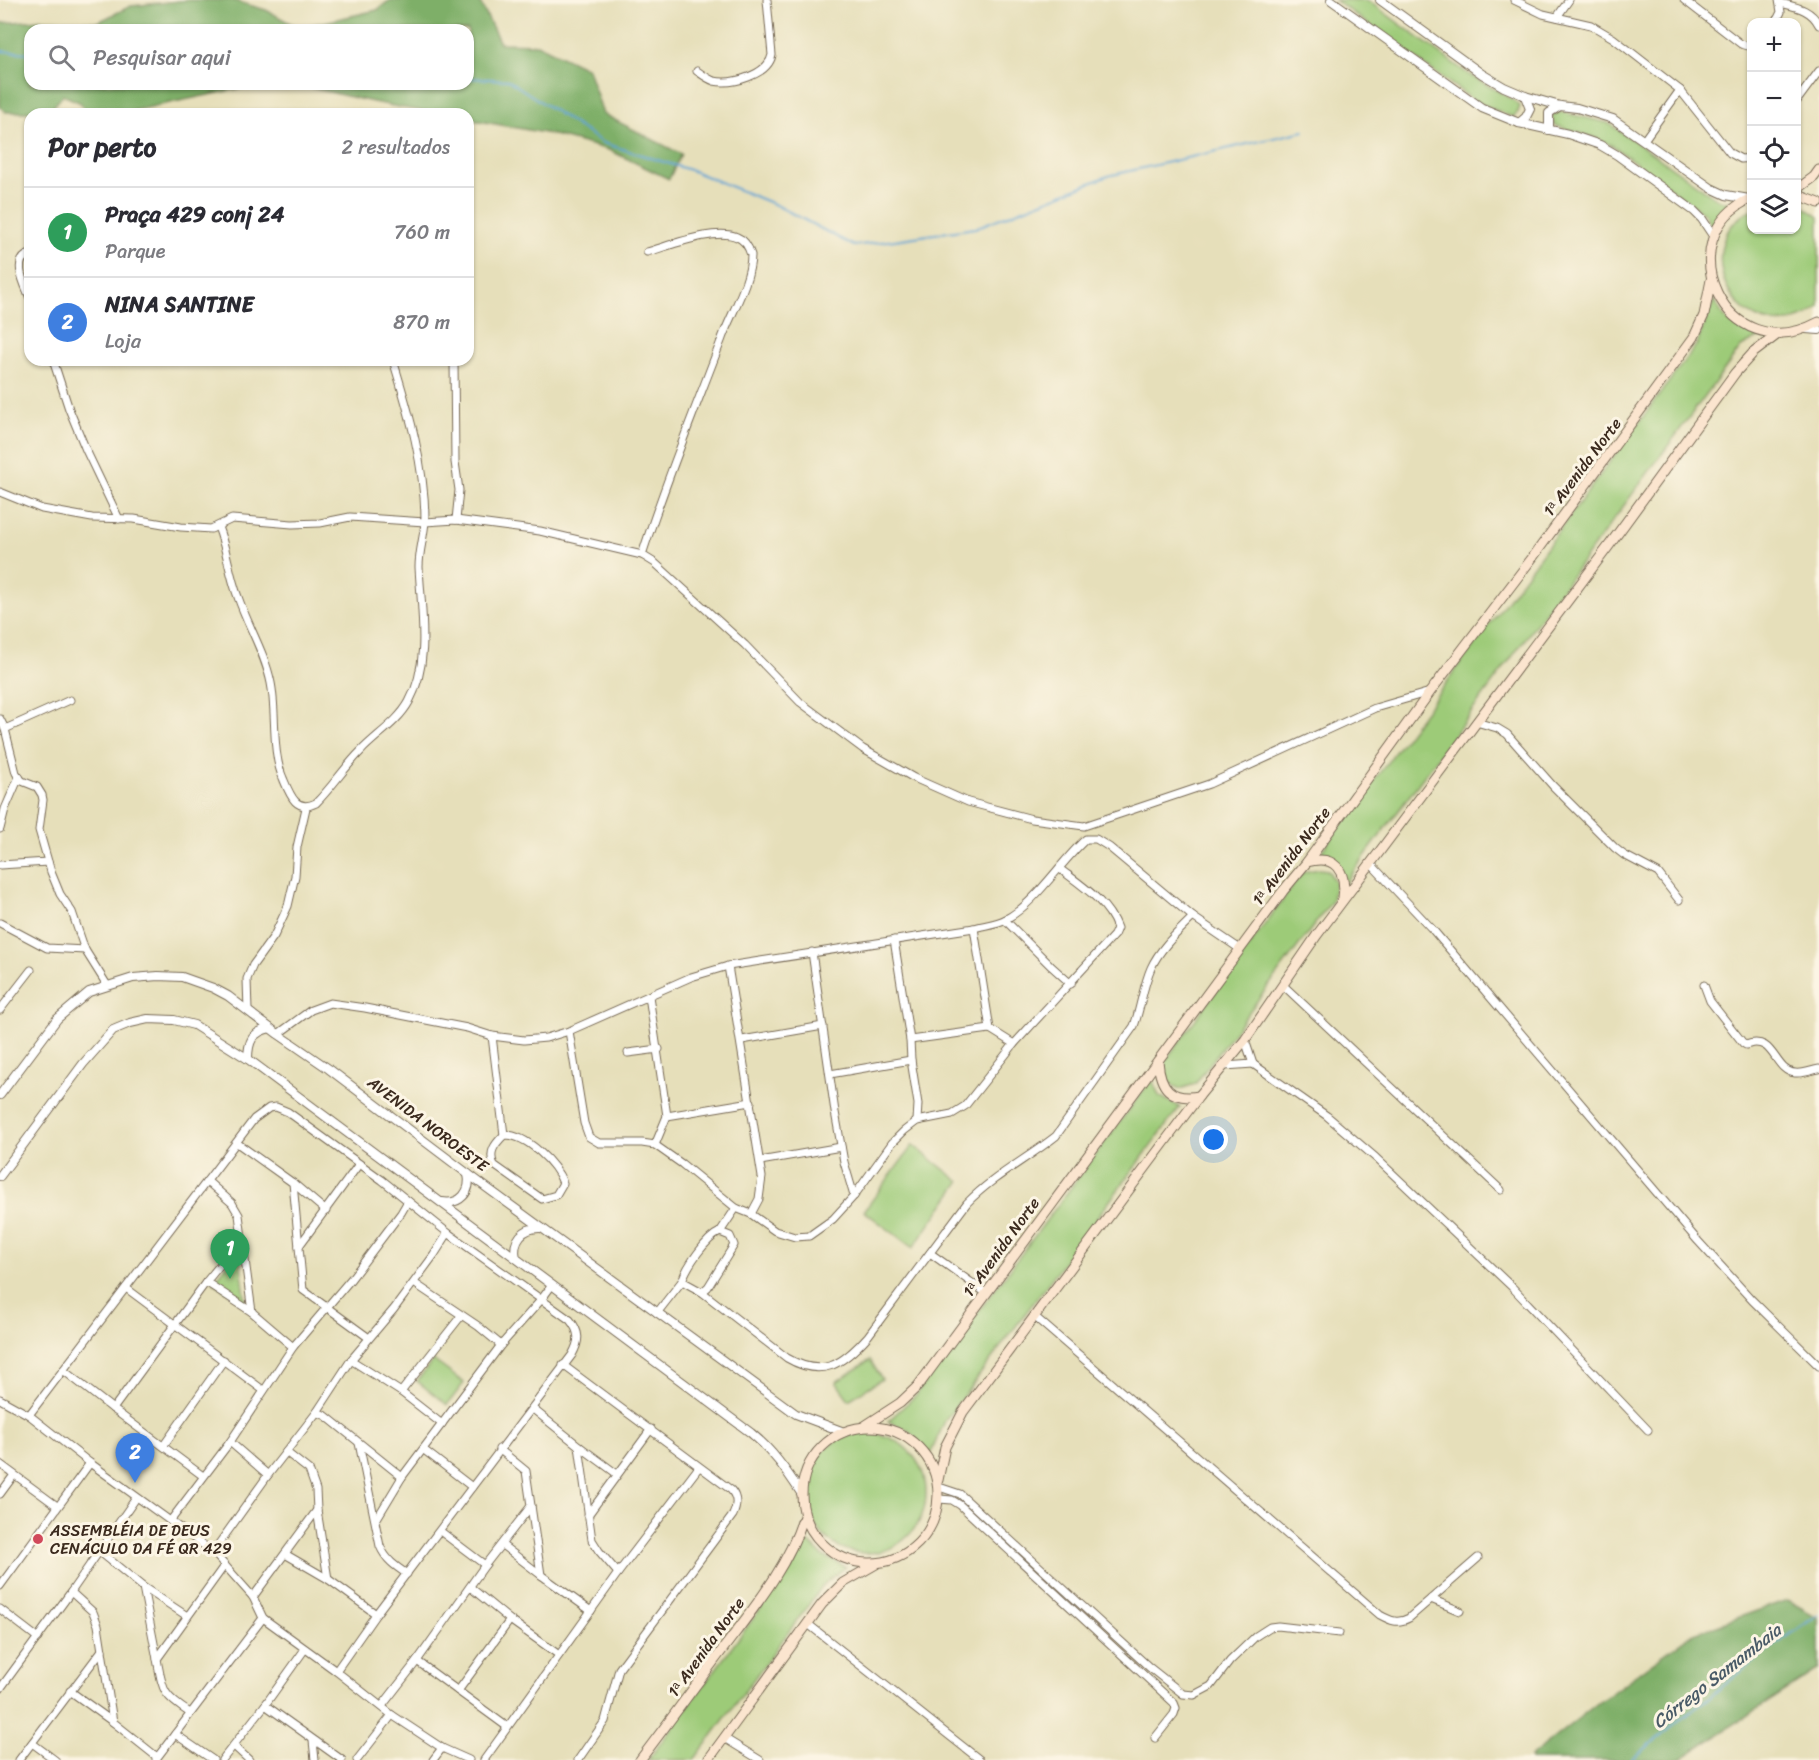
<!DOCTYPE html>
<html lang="pt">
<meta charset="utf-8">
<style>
body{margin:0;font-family:Sriracha,sans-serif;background:#f7f7f7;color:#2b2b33}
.controls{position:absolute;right:18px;top:18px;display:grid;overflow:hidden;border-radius:12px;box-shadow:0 2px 4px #0004}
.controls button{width:54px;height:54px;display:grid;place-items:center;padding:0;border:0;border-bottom:2px solid #e1e1e2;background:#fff;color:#2b2b33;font:30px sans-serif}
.you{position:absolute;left:1214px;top:1140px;width:21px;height:21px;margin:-15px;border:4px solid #fff;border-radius:50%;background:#1a73e8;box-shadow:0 0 0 9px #1a73e833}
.badge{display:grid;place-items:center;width:39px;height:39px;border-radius:50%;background:#db2777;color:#fff;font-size:20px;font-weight:700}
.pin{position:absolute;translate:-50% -50px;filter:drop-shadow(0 2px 3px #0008)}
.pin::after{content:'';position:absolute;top:32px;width:21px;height:18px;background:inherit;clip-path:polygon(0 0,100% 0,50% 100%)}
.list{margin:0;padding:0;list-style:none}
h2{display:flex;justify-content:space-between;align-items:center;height:78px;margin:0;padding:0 24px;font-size:26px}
h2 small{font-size:20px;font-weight:400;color:#7c7c81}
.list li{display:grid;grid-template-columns:39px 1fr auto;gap:18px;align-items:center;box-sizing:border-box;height:90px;padding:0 24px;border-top:2px solid #e1e1e2}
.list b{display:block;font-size:22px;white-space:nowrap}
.list p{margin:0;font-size:20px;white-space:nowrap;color:#7c7c81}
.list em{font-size:20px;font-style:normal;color:#7c7c81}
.icon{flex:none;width:33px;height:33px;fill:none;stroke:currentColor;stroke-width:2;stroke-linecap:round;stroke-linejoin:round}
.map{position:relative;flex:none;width:1819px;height:1760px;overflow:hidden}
.search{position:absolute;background:#fff;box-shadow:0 2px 4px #0004;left:24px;top:24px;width:450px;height:66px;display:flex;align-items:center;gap:15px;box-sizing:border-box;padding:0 21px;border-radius:18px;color:#7c7c81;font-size:22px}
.panel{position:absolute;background:#fff;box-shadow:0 2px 4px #0004;left:24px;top:108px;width:450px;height:258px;border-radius:18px}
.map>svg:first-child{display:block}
</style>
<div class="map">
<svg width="1819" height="1760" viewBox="0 0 1819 1760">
<rect width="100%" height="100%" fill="#fcf5e5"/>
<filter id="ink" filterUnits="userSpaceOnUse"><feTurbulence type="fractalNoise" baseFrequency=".0167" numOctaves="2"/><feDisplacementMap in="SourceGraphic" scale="12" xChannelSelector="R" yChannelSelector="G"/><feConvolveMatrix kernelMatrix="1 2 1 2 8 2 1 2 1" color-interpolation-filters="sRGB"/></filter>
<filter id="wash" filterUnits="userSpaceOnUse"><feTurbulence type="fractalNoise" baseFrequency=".008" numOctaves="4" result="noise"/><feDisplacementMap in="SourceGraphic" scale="24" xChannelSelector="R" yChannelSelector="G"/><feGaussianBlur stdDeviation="1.35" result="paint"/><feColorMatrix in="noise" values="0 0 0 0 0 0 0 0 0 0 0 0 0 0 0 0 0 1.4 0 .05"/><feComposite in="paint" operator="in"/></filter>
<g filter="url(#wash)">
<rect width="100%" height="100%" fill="#e6dfba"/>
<g fill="#9dcb78" stroke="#6c7a4b" stroke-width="1.5">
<polygon points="1335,0 1367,0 1471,76 1512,99 1520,106 1518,112 1513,117 1476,102"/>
<polygon points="1561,112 1608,123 1719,200 1734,204 1712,229 1705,214 1613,146 1593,137 1554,125 1552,114"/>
<path d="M1797 205 1806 208 1819 217V307C1814 311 1809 315 1803 317 1735 347 1686 244 1751 210L1752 230H1796Z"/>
<path d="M1714 300C1725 324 1736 328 1760 337L1741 347 1345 883 1334 860 1321 852 1697 344Z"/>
<path d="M1319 869 1328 870 1335 882 1332 901 1195 1084 1180 1089C1165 1082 1163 1076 1165 1061L1303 872Z"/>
<polygon points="1152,1079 1159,1096 1180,1107 945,1421 930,1455 908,1430 888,1421 916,1395"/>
<polygon points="913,1145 960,1182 913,1248 864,1211"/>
<polygon points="239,1250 246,1305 214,1282"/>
<polygon points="433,1360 464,1383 447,1405 417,1381"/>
<polygon points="870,1360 882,1379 849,1400 836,1382"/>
<circle cx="866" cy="1493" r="60"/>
<polygon points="804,1538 823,1556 846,1567 824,1584 694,1760 648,1760 796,1561"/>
</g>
<g fill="#7eaf68" stroke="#5c6c43" stroke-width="1.5">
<path d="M188 0H232L266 10 299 28 377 10 390 0H479L500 43 537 44 588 69 603 114 681 154 669 179 609 150 550 134 468 119V114C408 114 352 96 294 84H468V30H30V84H261L117 114H86L81 103 63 95 49 112H6L0 107V23L41 20 98 22 131 6Z"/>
<polygon points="1787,1600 1819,1618 1819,1669 1679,1760 1531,1760 1530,1757 1599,1702 1692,1634"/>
</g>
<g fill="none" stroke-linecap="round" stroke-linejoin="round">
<g stroke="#5fa3d4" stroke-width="2">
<polyline points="0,51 30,53"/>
<polyline points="468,78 508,80 603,143 693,171 776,205 854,246 975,228 1108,176 1304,131"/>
<polyline points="1631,1760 1764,1653 1819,1614"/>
</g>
</g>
</g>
<g filter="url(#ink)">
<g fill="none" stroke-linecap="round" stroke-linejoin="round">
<g stroke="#776955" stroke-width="9">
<g id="minor">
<polyline points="1514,0 1543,14 1591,25 1613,38 1680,90 1730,153 1741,159 1752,158"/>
<polyline points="1684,0 1741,44 1752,47"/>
<path d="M1780 3C1796 7 1811 9 1819 25"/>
<polyline points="1557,17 1569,0"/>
<polyline points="1776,22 1781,12 1779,0"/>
<path d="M697 71C703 75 708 79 714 81 732 85 768 75 772 55L767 0"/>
<polyline points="1796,102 1819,71"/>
<polyline points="1644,140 1680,90"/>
<path d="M30 254C11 260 25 285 30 298"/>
<polyline points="53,360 69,409 86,450 119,519"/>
<polyline points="454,360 455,462 459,490 456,520"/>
<polyline points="0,492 42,509 92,518 134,519 181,527 211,529 232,519 292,524 320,523 350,517 425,522 456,520 540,531 642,555 655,563 745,645 800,702 863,749 914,778 968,802 1032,819 1084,826 1111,817 1209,784 1375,708 1430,692"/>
<path d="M218 527C227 549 229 574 238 597 248 626 265 653 271 683 277 712 271 751 283 778 290 795 296 813 316 803 332 787 345 767 361 751 376 735 398 722 409 702 431 662 421 610 419 567 419 551 424 537 425 521 425 466 409 412 393 360"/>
<path d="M642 555C665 483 694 412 721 341 730 315 751 282 751 255 749 248 745 240 737 237 716 227 669 246 647 252"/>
<polyline points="0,719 5,729 16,773 22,781 37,787 42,795 43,800 39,830 51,872 60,894 72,912 85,950 107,985"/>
<polyline points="1476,722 1497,728 1507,734 1553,786 1615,848 1624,855 1658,873 1679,900"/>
<polyline points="5,729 70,700"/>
<polyline points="0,829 5,809 19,777"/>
<polyline points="1371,864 1433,930 1698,1241 1752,1300 1819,1366"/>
<polyline points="0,865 48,862"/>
<polyline points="1005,920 1051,966 1071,984"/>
<polyline points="0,923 47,948 85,950"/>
<polyline points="974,928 990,1029 1014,1044"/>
<polyline points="894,940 910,1040 911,1060 918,1104 917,1121"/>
<polyline points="812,952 835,1112 844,1162 854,1196"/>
<polyline points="728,966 762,1177 759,1199 751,1214"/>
<polyline points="1283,985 1501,1190"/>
<path d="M1704 985 1710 1001 1743 1043 1746 1045C1775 1034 1773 1071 1795 1073 1803 1074 1812 1070 1819 1069"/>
<polyline points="649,996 667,1116 655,1145"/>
<polyline points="0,1010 31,970"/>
<polyline points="248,1011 247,979 253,965 274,936 288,906 295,876 297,847 306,808"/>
<path d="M569 1031 584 1123 589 1137 599 1143H642L655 1145 682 1164 736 1208 751 1214 775 1231 795 1237 809 1236 833 1219 854 1196 892 1143 904 1131 917 1121 952 1114 965 1106 1014 1044 1114 935 1117 928C1108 902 1081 885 1060 869"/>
<path d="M278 1034 311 1010 330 1003 365 1008 467 1028 492 1036 524 1040 546 1038 569 1031 691 977 728 966 974 928C984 925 997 924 1006 919 1036 903 1061 861 1086 839H1096L1109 847 1193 917 1240 949"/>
<polyline points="492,1036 504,1135"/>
<polyline points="742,1040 823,1026"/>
<polyline points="910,1040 990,1029"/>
<polyline points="1245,1040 1253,1064 1327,1116 1376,1158 1512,1287 1648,1430"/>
<polyline points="628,1053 659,1049"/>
<polyline points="1225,1066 1253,1064"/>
<polyline points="830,1074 911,1060"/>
<polyline points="667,1116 751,1102"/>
<path d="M504 1135C527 1134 556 1164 563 1183L556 1195 542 1199 494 1165C488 1152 495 1144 504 1135Z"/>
<polyline points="237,1143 293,1183 303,1290 369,1338"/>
<polyline points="760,1161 841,1147"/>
<polyline points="207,1181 232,1203 239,1215 252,1312 293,1347"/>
<polyline points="293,1183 326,1211"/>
<path d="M720 1232 730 1236 734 1245 708 1287 702 1292 682 1281C687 1266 706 1238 720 1232Z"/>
<polyline points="720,1232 736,1208"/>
<polyline points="299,1246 359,1164"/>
<polyline points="930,1253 986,1293"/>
<polyline points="206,1282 252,1312"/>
<polyline points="414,1283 478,1326 501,1345"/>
<polyline points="126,1288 263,1390"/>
<path d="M702 1292 787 1358C823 1379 843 1364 868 1336L967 1203C993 1176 1027 1159 1056 1136L1134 1026C1141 1007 1143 986 1151 968 1160 948 1178 932 1193 917"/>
<polyline points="657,1313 682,1281"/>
<path d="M1034 1316 1380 1615C1391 1621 1398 1624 1409 1618L1478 1558"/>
<polyline points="351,1360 401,1392 442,1424"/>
<path d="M563 1365 731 1490C738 1498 737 1506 733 1515L619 1669 605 1721 578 1760"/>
<polyline points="63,1370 113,1409 203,1476"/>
<polyline points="401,1392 461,1316"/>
<polyline points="0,1399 29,1415 90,1463 213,1552 253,1597 263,1618 336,1671 392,1715 442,1748 469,1760"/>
<polyline points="113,1409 206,1282 242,1238"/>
<polyline points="533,1409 579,1446 592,1540 599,1551 618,1573"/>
<polyline points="317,1412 326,1416 402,1477"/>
<path d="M29 1415 254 1119 269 1108 276 1107 288 1112 382 1180 448 1233 570 1320C580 1332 580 1341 572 1355L376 1614 336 1671"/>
<polyline points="230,1442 268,1475"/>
<path d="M359 1443 380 1546C386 1560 395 1566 407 1574"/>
<polyline points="164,1445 224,1360"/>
<polyline points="579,1446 617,1474"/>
<polyline points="499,1449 526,1471 541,1575 591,1611"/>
<polyline points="424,1450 472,1487"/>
<polyline points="286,1452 309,1470 316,1490 317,1510 328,1579 376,1614"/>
<polyline points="0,1464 57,1506"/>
<polyline points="939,1487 960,1494 1149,1667 1183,1694 1194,1695 1211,1686 1230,1661 1256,1636 1270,1627 1278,1626 1339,1633"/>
<polyline points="0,1494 14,1475"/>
<polyline points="939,1499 952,1500 960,1505 1174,1703 1176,1708 1174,1714 1155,1738"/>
<polyline points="588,1515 651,1429"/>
<polyline points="171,1520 230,1442 293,1347 351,1279 401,1213 408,1201"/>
<polyline points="376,1520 402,1477 501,1345 541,1300 552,1285"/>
<polyline points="440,1531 485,1565"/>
<polyline points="502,1545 541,1575"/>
<polyline points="99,1551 143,1587 187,1616"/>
<polyline points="213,1552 268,1475 317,1412 351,1360 394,1309 434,1255 448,1233"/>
<polyline points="285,1554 328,1579"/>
<polyline points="0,1586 90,1463"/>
<polyline points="143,1587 157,1659"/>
<polyline points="470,1587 510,1620 559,1655"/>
<polyline points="71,1592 93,1612 98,1625 113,1722 157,1757"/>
<polyline points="253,1597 317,1510"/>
<polyline points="1431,1599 1460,1611"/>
<polyline points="0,1609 38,1638"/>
<polyline points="808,1624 980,1760"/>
<polyline points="417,1661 506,1726"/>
<polyline points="0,1689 71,1592 136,1498"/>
<polyline points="70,1691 113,1722"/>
<polyline points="458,1691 510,1620"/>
<polyline points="265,1705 342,1760"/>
<polyline points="382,1706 417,1661 485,1565 531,1506"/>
<path d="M190 1713C162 1695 163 1691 157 1659L224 1566"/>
<polyline points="175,1734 213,1760"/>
<polyline points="724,1738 760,1760"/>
<polyline points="313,1741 315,1760"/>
<polyline points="32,1743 55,1760"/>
<polyline points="234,1746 249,1760"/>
<polyline points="156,1759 263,1618"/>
<polyline points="19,1760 102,1650"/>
<polyline points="222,1760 265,1705 305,1649"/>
<polyline points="357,1760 392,1715"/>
<polyline points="433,1760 442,1748"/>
<polyline points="484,1760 618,1573 699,1467"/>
</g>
</g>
<g stroke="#776955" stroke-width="10">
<g id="tertiary">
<polyline points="1331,0 1482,108 1519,123 1568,134 1600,145 1617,155 1694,211 1702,219 1714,237"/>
<polyline points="1380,0 1482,74 1504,87 1525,96 1560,106 1577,108 1613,119 1711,188 1726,195 1749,199"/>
<polyline points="1519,123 1526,117 1530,109 1525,96"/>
<polyline points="1549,130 1549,113 1560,106"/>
<polyline points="1806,329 1819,330"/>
<path d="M248 1059C248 1042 252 1032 270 1028"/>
<polyline points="0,1095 57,1019 89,992 133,978 158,976 182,977 213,988 228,996 278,1034 329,1069 468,1174 777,1400 796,1414 844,1432"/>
<path d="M0 1176 83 1064 113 1030 130 1023 148 1019 174 1020 194 1025 248 1059 751 1433C772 1450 786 1470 801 1493"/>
<path d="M442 1202C460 1205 472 1192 468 1174"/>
<path d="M516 1258C512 1240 523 1227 541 1228"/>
</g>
</g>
<g stroke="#776955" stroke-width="11">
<g id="secondary">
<polyline points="1796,190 1814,177 1819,170"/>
<polyline points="1796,194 1819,203"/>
<path d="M1752 198C1665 235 1724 373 1819 322"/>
<path d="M1307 862C1335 854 1347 871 1343 898"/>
<path d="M1158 1061C1160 1087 1170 1101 1199 1096"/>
<circle cx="870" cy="1495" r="68"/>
<polyline points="863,1427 900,1403 918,1386 1283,891 1307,862 1430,692 1533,557 1694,337 1704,315 1711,280"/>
<polyline points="938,1480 945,1447 963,1412 1199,1096 1245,1040 1317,935 1608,547 1735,373 1753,353 1778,334"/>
<path d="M640 1760C669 1722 697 1683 726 1645 757 1604 788 1566 804 1516"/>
<polyline points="708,1760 822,1604 843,1583 876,1564"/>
</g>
</g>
<use href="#minor" stroke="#fff" stroke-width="7"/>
<use href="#tertiary" stroke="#fff" stroke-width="8"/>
<use href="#secondary" stroke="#fbe5cf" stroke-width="9"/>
</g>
</g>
<circle fill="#d1495b" stroke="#fcf5e5" stroke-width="2" cx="38" cy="1539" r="6"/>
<g text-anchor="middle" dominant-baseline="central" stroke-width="6" stroke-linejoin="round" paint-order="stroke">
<g font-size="16" fill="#3b2a1e" stroke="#fcf5e5">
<text transform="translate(1582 467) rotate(-53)">1ᵃ Avenida Norte</text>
<text transform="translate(1291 856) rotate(-53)">1ᵃ Avenida Norte</text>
<text transform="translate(428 1124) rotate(37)">AVENIDA NOROESTE</text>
<text transform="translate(1001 1247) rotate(-54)">1ᵃ Avenida Norte</text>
<text transform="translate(706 1647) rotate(-54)">1ᵃ Avenida Norte</text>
</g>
<g font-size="16" fill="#3b2a1e" stroke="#fcf5e5" text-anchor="start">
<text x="50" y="1530">ASSEMBLÉIA DE DEUS<tspan x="50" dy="18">CENÁCULO DA FÉ QR 429</tspan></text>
</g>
<g font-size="18" font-style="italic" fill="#495a67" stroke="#fcf5e5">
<text transform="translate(1717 1676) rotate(-38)">Córrego Samambaia</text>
</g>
</g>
</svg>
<div class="controls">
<button>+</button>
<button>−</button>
<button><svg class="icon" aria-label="locate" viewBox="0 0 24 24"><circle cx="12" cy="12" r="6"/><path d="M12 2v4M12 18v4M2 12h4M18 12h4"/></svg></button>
<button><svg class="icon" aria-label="layers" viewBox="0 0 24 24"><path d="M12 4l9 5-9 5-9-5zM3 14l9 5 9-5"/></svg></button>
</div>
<div class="you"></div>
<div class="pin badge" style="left:230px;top:1279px;background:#2e9e5b">1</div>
<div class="pin badge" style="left:135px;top:1483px;background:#3f7fe0">2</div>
<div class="search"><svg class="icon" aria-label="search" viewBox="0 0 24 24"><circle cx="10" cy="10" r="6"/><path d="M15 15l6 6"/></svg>Pesquisar aqui</div>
<section class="panel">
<h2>Por perto<small>2 resultados</small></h2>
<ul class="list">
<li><span class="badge" style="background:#2e9e5b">1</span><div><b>Praça 429 conj 24</b><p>Parque</p></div><em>760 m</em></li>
<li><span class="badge" style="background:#3f7fe0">2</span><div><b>NINA SANTINE</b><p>Loja</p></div><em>870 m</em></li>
</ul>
</section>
</div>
